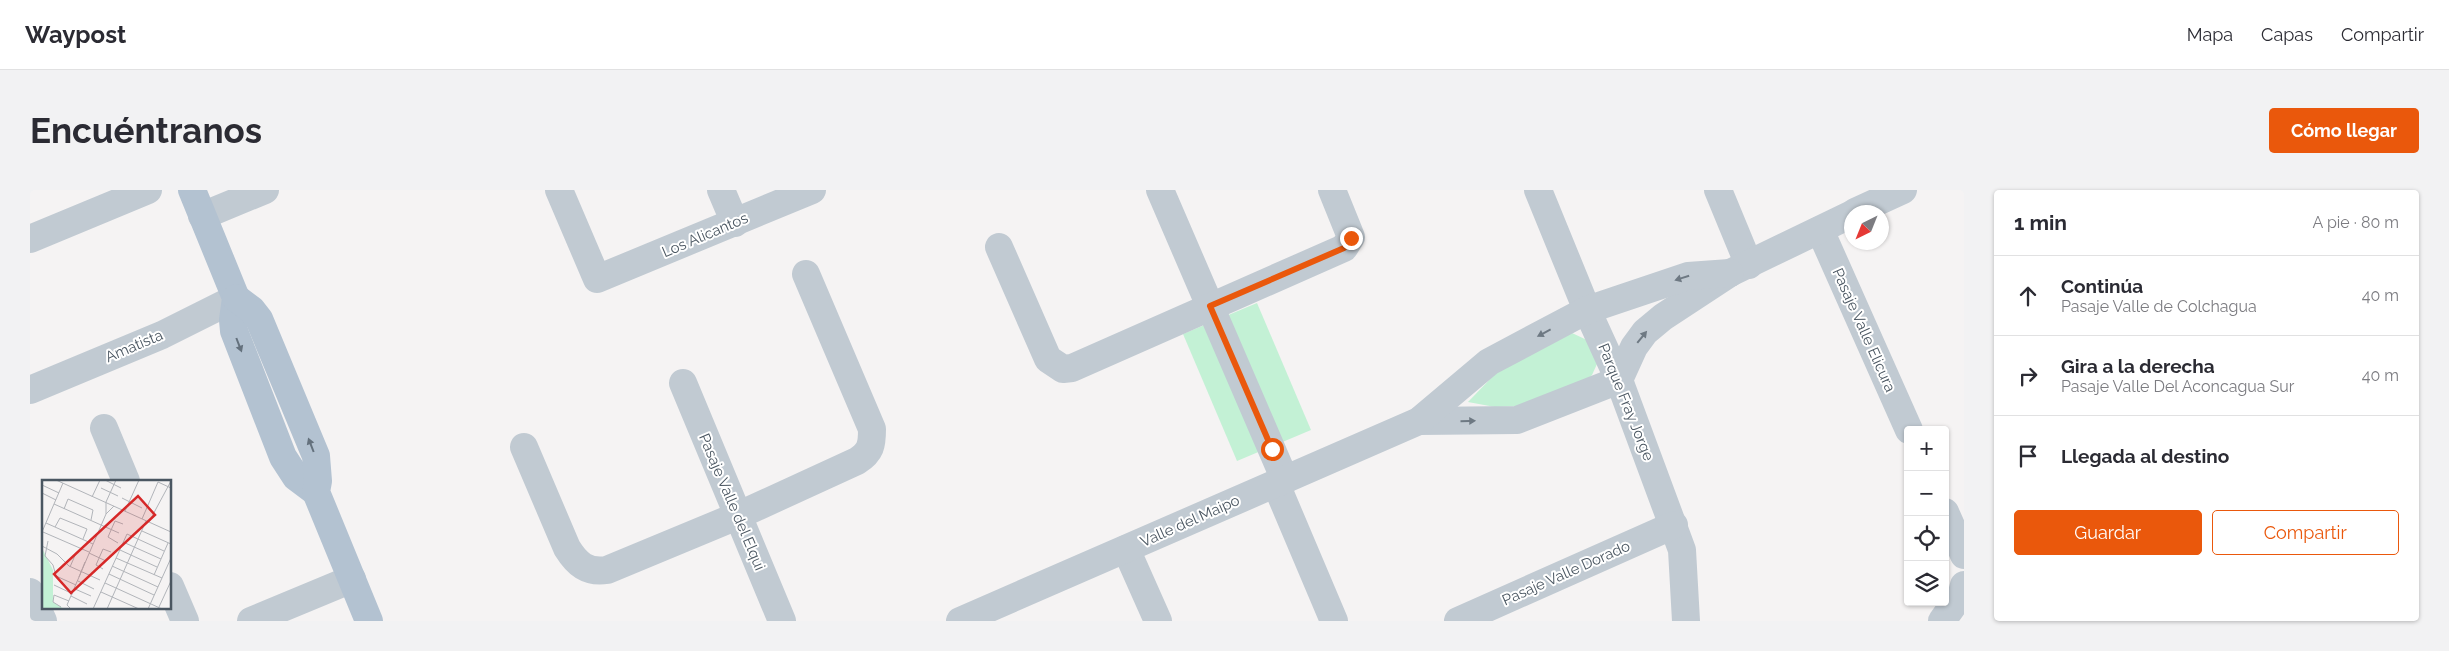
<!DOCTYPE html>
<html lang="es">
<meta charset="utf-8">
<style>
body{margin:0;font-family:Raleway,sans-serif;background:#f2f2f3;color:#2b2b33}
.controls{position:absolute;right:15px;bottom:15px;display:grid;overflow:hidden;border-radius:5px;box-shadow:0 1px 4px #0004}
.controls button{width:45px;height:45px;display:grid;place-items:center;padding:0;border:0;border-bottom:1px solid #e1e1e2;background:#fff;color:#2b2b33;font:25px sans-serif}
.compass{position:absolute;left:1814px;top:15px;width:45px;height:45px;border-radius:50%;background:#fff;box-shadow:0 1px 4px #0004;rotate:223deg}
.stop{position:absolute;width:15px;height:15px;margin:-11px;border:4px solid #ea580c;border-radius:50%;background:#fff}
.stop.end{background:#ea580c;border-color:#fff;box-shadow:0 1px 5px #0008}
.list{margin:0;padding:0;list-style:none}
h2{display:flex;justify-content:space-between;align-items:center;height:65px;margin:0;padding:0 20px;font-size:21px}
h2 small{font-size:16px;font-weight:400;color:#7c7c81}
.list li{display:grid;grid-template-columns:32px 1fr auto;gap:15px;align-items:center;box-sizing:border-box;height:80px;padding:0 20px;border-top:1px solid #e1e1e2}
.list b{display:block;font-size:19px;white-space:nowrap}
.list p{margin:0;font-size:16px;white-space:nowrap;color:#7c7c81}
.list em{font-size:16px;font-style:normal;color:#7c7c81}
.actions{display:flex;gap:10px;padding:15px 20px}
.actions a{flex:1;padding:11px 0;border:1px solid #ea580c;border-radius:5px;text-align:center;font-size:18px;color:#ea580c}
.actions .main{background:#ea580c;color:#fff}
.icon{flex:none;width:28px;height:28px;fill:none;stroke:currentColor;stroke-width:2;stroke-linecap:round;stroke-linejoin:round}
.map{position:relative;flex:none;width:1934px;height:431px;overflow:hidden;border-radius:5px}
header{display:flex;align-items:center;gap:30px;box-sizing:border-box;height:70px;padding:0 25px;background:#fff;border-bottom:1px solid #e1e1e2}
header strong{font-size:24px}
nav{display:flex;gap:28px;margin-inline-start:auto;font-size:18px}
.intro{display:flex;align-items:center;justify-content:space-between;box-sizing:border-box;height:120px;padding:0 30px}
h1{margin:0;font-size:35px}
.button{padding:12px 22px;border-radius:5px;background:#ea580c;color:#fff;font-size:18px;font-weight:700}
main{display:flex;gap:30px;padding:0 30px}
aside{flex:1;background:#fff;border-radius:5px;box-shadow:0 1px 4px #0004}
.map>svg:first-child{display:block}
</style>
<header>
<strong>Waypost</strong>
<nav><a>Mapa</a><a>Capas</a><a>Compartir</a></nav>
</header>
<div class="intro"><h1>Encuéntranos</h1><a class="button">Cómo llegar</a></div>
<main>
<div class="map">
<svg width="1934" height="431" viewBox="0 0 1934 431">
<rect width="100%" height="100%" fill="#f5f3f3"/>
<g fill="#c3f1d5">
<polygon points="1227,113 1281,240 1207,271 1153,144"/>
<polygon points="1542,143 1559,151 1567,174 1562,185 1550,196 1489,216 1465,217 1438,212 1466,183"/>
</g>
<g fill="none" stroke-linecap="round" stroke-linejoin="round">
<g stroke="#c1cad2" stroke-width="28">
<polyline points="529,0 567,89 782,0"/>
<polyline points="691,0 705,33"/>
<polyline points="1130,0 1255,290"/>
<polyline points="1508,0 1557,120 1589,190 1652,360 1656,431"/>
<polyline points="1688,0 1719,75"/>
<polyline points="1825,22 1873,0"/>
<polyline points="172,26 235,0"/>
<polyline points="1790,40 1879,240"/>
<polyline points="0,49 118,0"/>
<polyline points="969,57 1018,169 1033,179 1042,178 1314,58 1321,47 1302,0"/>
<polyline points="653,193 752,431"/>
<polyline points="0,200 132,145 206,108"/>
<polyline points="1389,231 1487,230 1589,190 1604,157 1615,142 1633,127 1700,83 1822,24"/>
<polyline points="74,238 96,291"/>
<path d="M494 257 537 358C547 374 557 383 577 380L707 326 827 271C841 262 842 255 842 239L776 84"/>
<polyline points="1246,294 1304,431"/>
<polyline points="1915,322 1934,365"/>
<polyline points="1096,359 1128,431"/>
<polyline points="140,396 155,431"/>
<polyline points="0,402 13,431"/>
<polyline points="221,431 322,389"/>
<polyline points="930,431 1389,231 1459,172 1557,120 1658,86 1700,83"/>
<polyline points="1428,431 1644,335"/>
<polyline points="1912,431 1932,403 1934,395"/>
</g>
<g stroke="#b3c2d1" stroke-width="28">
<polyline points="162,0 206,108 203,130 204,141 253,267 266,287 286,302"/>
<polyline points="206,108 222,120 229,129 286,266 288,291 286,302 339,431"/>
</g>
</g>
<defs><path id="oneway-solid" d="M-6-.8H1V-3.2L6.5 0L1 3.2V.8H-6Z" transform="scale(1.25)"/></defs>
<g fill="#6e7983">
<use href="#oneway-solid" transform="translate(1652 88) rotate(162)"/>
<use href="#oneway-solid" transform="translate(1514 143) rotate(152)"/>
<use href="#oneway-solid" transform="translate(1612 147) rotate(-51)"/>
<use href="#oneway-solid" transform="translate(1438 231) rotate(-1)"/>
</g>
<g fill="#64717d">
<use href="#oneway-solid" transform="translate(209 155) rotate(69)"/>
<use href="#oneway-solid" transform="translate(281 255) rotate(-111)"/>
</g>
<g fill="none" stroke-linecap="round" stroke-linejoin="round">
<polyline stroke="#ea580c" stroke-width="6" points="1242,259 1180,116 1314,58 1321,48"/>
</g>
<g text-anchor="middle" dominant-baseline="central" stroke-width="4" stroke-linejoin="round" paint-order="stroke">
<g font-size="15" fill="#4a5661" stroke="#fff">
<text transform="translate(675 45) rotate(-23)">Los Alicantos</text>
<text transform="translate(1834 140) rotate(66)">Pasaje Valle Elicura</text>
<text transform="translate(104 156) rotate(-23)">Amatista</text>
<text transform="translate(1596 212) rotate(68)">Parque Fray Jorge</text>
<text transform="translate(702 312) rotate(67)">Pasaje Valle del Elqui</text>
<text transform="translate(1160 331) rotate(-24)">Valle del Maipo</text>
<text transform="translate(1536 383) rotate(-24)">Pasaje Valle Dorado</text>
</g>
</g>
<g transform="translate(12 290)">
<rect width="129" height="129" fill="#f5f3f3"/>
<path d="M0 68 11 90V122L22 129H0Z" fill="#c3f1d5"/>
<path fill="none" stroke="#b1b4b9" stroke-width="1" d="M14 0 129 52M63 0 79 8M0 5 17 13M59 8 76 16M0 13 14 20M50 17 58 0M80 18 100 28M12 24 77 53M22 29 26 19 51 30 49 40M83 31 97 0M64 34V22L74 0M100 39 116 2 129 8M107 42 129 1M4 43 51 64M13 47 18 38 45 49 41 59M100 51 129 64M0 52 21 3M1 52 47 72M6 61 3 76 11 85 14 96 34 105M81 62 119 79M76 63 66 57 73 41 81 44M0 66 15 74 27 86 58 100M78 70 115 87M47 73 64 81M74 78 120 98M70 86 116 107M28 87 34 73M61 89 54 85 61 69 69 72M67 94 112 115M112 95 126 63M37 97 43 82M36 101 52 109M63 103 120 129M12 105 31 114M33 109 49 116M59 112 97 129M29 116 45 124M19 127 11 122 12 115 27 121M117 127 129 101M29 129 25 125 64 34 72 26M51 129 85 54 122 71M65 129 104 41M106 129 129 78"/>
<path fill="#d62828" fill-opacity="0.15" stroke="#d62828" stroke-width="2.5" d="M96 16 113 35 29 113 12 94Z"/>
<rect width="129" height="129" fill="none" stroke="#4a5661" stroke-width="2.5"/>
</g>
</svg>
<div class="controls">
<button>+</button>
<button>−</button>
<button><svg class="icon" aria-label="locate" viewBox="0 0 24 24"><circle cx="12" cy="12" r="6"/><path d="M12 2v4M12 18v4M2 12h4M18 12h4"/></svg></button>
<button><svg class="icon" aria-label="layers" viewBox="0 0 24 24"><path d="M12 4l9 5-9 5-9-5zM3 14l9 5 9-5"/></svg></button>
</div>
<svg class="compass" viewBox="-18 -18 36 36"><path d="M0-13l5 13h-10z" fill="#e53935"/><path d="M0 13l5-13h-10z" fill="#7c7c81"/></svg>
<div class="stop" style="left:1242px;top:259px"></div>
<div class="stop end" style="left:1321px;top:48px"></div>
</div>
<aside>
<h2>1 min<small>A pie · 80 m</small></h2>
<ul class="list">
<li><svg class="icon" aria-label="ahead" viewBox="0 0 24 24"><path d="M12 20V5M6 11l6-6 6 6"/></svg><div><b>Continúa</b><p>Pasaje Valle de Colchagua</p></div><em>40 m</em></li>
<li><svg class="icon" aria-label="right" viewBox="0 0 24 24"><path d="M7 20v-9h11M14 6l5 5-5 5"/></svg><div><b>Gira a la derecha</b><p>Pasaje Valle Del Aconcagua Sur</p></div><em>40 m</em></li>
<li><svg class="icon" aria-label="arrive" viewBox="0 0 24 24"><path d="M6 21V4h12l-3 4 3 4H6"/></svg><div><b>Llegada al destino</b></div></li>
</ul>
<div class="actions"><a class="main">Guardar</a><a>Compartir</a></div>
</aside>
</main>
